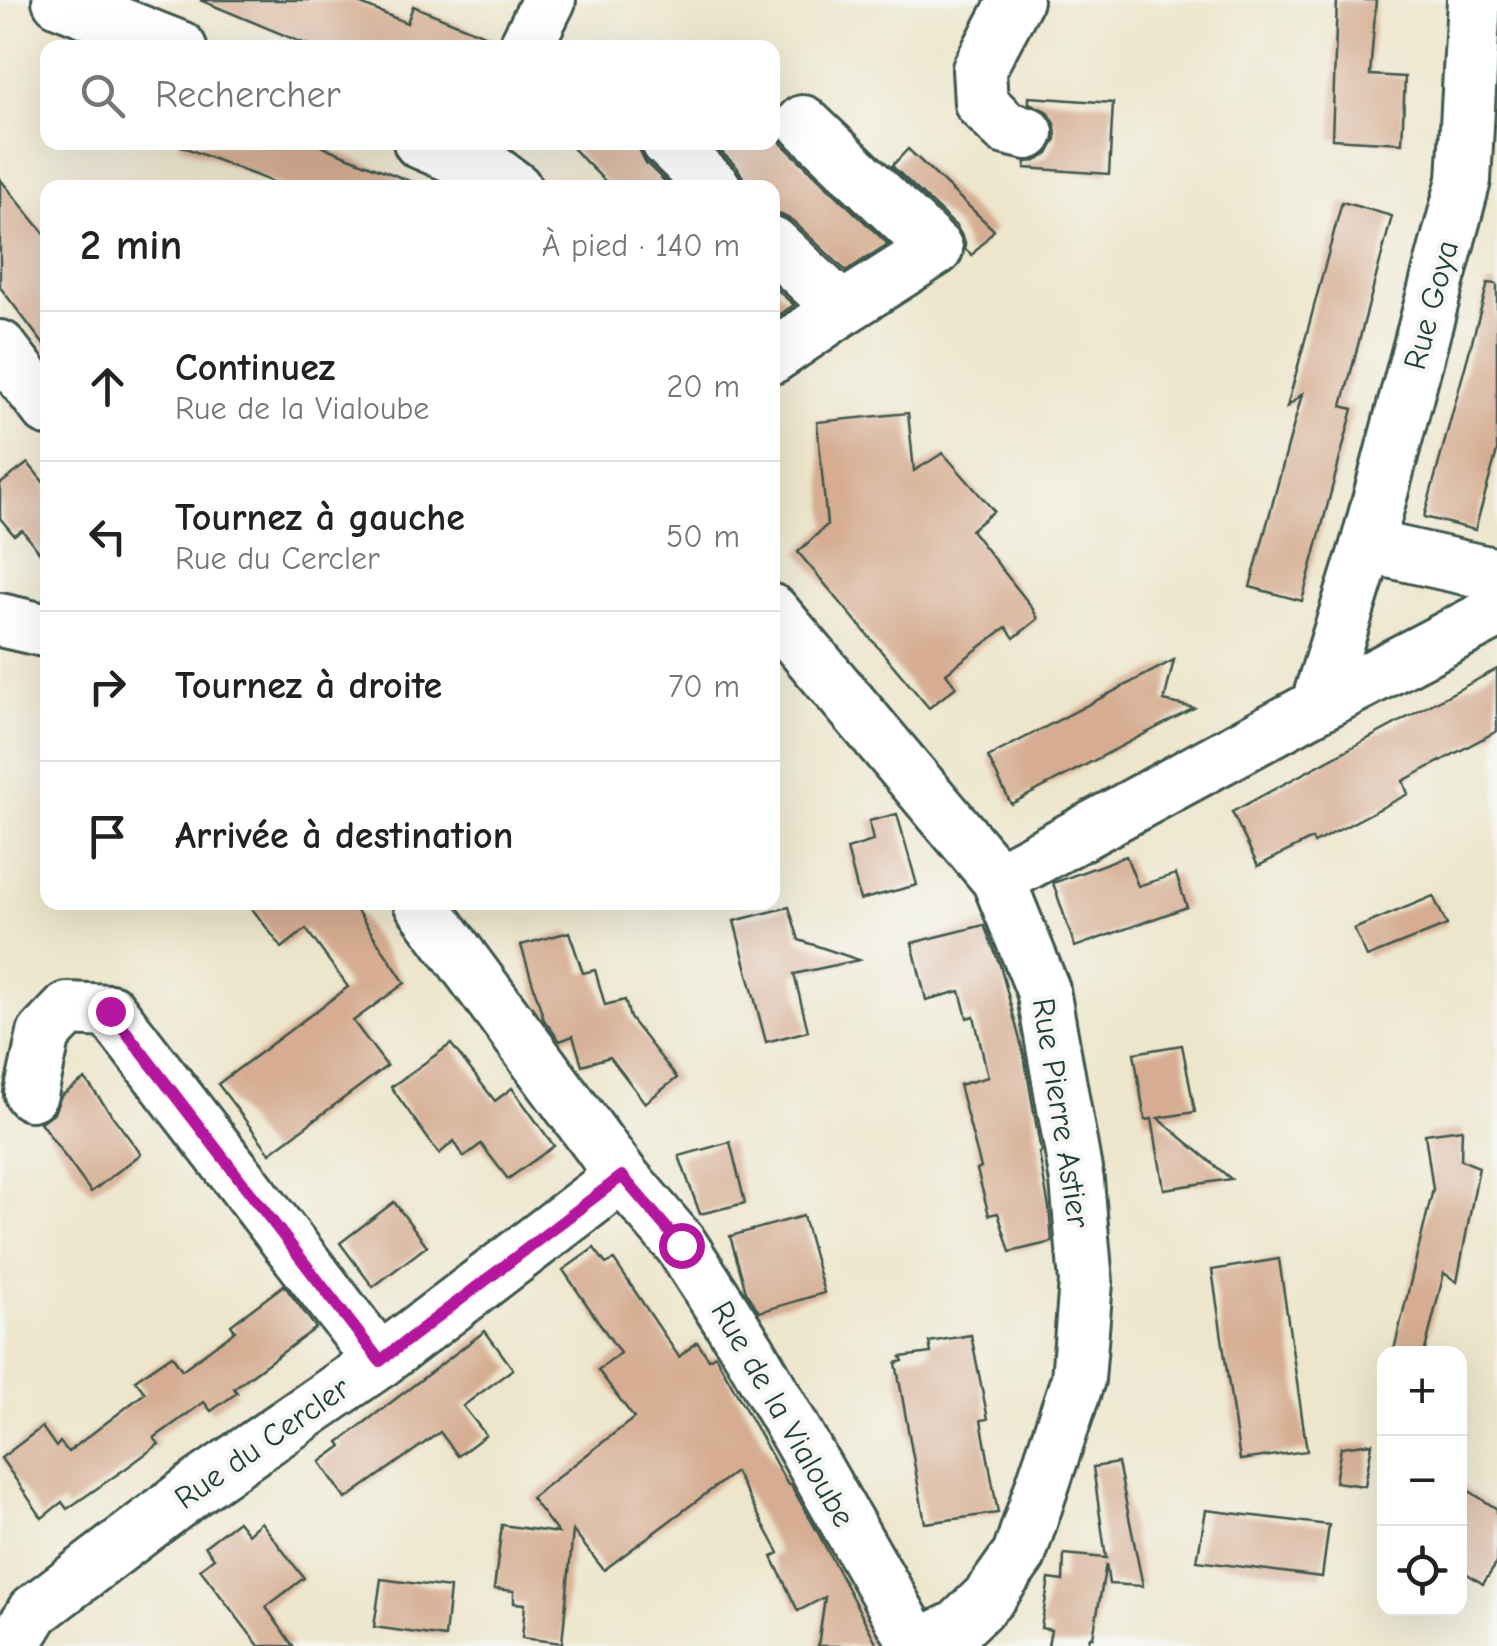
<!DOCTYPE html>
<html lang="fr">
<meta charset="utf-8">
<style>
body{margin:0;font-family:"Comic Neue",sans-serif;background:#f6f6f6;color:#222}
.controls{position:absolute;right:30px;bottom:30px;display:grid;overflow:hidden;border-radius:20px;box-shadow:0 10px 40px #0002}
.controls button{width:90px;height:90px;display:grid;place-items:center;padding:0;border:0;border-bottom:2px solid #e0e0e0;background:#fff;color:#222;font:50px sans-serif}
.stop{position:absolute;width:30px;height:30px;margin:-22px;border:8px solid #b5179e;border-radius:50%;background:#fff}
.stop.end{background:#b5179e;border-color:#fff;box-shadow:0 2px 10px #0008}
.list{margin:0;padding:0;list-style:none}
h2{display:flex;justify-content:space-between;align-items:center;height:130px;margin:0;padding:0 40px;font-size:42px}
h2 small{font-size:32px;font-weight:400;color:#767676}
.list li{display:grid;grid-template-columns:65px 1fr auto;gap:30px;align-items:center;box-sizing:border-box;height:150px;padding:0 40px;border-top:2px solid #e0e0e0}
.list b{display:block;font-size:38px;white-space:nowrap}
.list p{margin:0;font-size:32px;white-space:nowrap;color:#767676}
.list em{font-size:32px;font-style:normal;color:#767676}
.icon{flex:none;width:55px;height:55px;fill:none;stroke:currentColor;stroke-width:2;stroke-linecap:round;stroke-linejoin:round}
.map{position:relative;flex:none;width:1497px;height:1646px;overflow:hidden}
.search{position:absolute;background:#fff;box-shadow:0 10px 40px #0002;left:40px;top:40px;width:740px;height:110px;display:flex;align-items:center;gap:25px;box-sizing:border-box;padding:0 35px;border-radius:20px;color:#767676;font-size:38px}
.panel{position:absolute;background:#fff;box-shadow:0 10px 40px #0002;left:40px;top:180px;width:740px;height:730px;border-radius:20px}
.map>svg:first-child{display:block}
</style>
<div class="map">
<svg width="1497" height="1646" viewBox="0 0 1497 1646">
<rect width="100%" height="100%" fill="#f6f6f2"/>
<filter id="ink" filterUnits="userSpaceOnUse"><feTurbulence type="fractalNoise" baseFrequency=".01" numOctaves="2"/><feDisplacementMap in="SourceGraphic" scale="20" xChannelSelector="R" yChannelSelector="G"/><feConvolveMatrix kernelMatrix="1 2 1 2 8 2 1 2 1" color-interpolation-filters="sRGB"/></filter>
<filter id="wash" filterUnits="userSpaceOnUse"><feTurbulence type="fractalNoise" baseFrequency=".0048" numOctaves="4" result="noise"/><feDisplacementMap in="SourceGraphic" scale="40" xChannelSelector="R" yChannelSelector="G"/><feGaussianBlur stdDeviation="2.25" result="paint"/><feColorMatrix in="noise" values="0 0 0 0 0 0 0 0 0 0 0 0 0 0 0 0 0 1.4 0 .05"/><feComposite in="paint" operator="in"/></filter>
<g filter="url(#wash)">
<rect width="100%" height="100%" fill="#ede6cc"/>
<g id="blocks">
<g fill="#d6ad92">
<polygon points="200,0 351,0 407,23 413,6 497,40 495,48 315,48"/>
<polygon points="1337,0 1376,0 1370,75 1405,77 1402,143 1332,139"/>
<polygon points="1029,97 1113,103 1109,174 1025,168 1026,162 1036,161 1048,154 1056,139 1055,124 1048,112 1029,103"/>
<polygon points="777,135 782,144 888,244 846,271 793,221 780,214 772,214 772,188 744,188 744,179 737,167 711,142 772,142"/>
<polygon points="178,142 311,142 420,185 420,188 288,188 178,145"/>
<polygon points="566,142 639,142 640,151 646,163 672,188 612,188"/>
<polygon points="908,149 994,230 972,255 965,249 965,242 957,227 892,166"/>
<polygon points="0,179 48,238 48,350 0,287"/>
<polygon points="1342,202 1392,216 1342,406 1353,409 1302,601 1250,587 1302,394 1287,407"/>
<polygon points="1488,283 1497,284 1497,451 1475,530 1424,517"/>
<polygon points="772,285 794,305 772,320"/>
<polygon points="908,413 914,471 943,453 994,511 971,530 1031,606 1038,619 1014,638 1006,627 946,673 956,687 929,708 798,552 827,525 817,422"/>
<polygon points="28,463 48,488 48,563 22,530 14,535 0,518 0,484"/>
<polygon points="1174,660 1164,701 1194,708 1011,804 988,757"/>
<polygon points="1497,669 1497,731 1403,781 1408,794 1314,843 1312,839 1258,866 1232,812"/>
<polygon points="897,814 917,885 860,900 847,849 873,841 869,821"/>
<polygon points="1126,856 1138,886 1176,874 1187,907 1075,947 1053,883"/>
<polygon points="1433,896 1447,925 1367,957 1354,929"/>
<polygon points="247,902 351,902 405,983 353,1021 387,1066 270,1153 218,1084 348,987 306,929 282,948"/>
<polygon points="789,907 799,940 859,960 794,974 808,1031 766,1042 734,921"/>
<polygon points="984,925 1000,965 1024,1055 1041,1152 1039,1153 1049,1208 1052,1242 1010,1252 998,1213 989,1215 977,1170 981,1168 959,1085 988,1077 974,1016 967,1018 960,991 926,1000 912,943"/>
<polygon points="569,932 583,973 595,970 605,1005 625,1000 630,1018 677,1078 645,1103 610,1057 582,1065 573,1036 560,1041 544,1020 521,945"/>
<polygon points="451,1044 495,1101 512,1088 554,1146 508,1179 481,1144 464,1157 454,1141 439,1154 391,1087"/>
<polygon points="1182,1045 1195,1112 1158,1118 1231,1179 1164,1189 1152,1119 1145,1120 1134,1053"/>
<polygon points="85,1079 141,1154 91,1192 40,1122 54,1113 61,1096"/>
<polygon points="1462,1129 1461,1160 1479,1167 1457,1282 1444,1273 1424,1354 1393,1354 1433,1189 1425,1134"/>
<polygon points="730,1142 745,1203 700,1214 679,1156"/>
<polygon points="394,1202 427,1246 373,1287 340,1243"/>
<polygon points="803,1216 824,1293 759,1312 746,1291 730,1236"/>
<polygon points="594,1248 606,1264 614,1260 679,1357 697,1342 709,1359 715,1355 788,1485 790,1484 817,1531 878,1646 818,1646 825,1597 798,1611 772,1557 779,1553 735,1472 604,1570 573,1531 562,1643 522,1638 525,1604 514,1603 514,1591 494,1589 502,1525 558,1533 531,1498 634,1418 598,1370 620,1353 563,1270"/>
<polygon points="1279,1259 1307,1451 1240,1460 1212,1270"/>
<polygon points="284,1285 316,1328 234,1388 237,1393 211,1411 204,1402 154,1438 159,1444 125,1469 67,1509 62,1502 42,1518 1,1458 42,1427 56,1447 60,1442 68,1452 145,1393 135,1380 172,1355 182,1370 235,1331 231,1325"/>
<polygon points="485,1331 513,1369 463,1406 486,1435 458,1456 440,1432 346,1499 320,1462 342,1446 339,1442"/>
<polygon points="971,1335 988,1419 981,1420 998,1513 925,1523 896,1363 903,1361 901,1357 931,1353 929,1342"/>
<polygon points="1372,1443 1365,1486 1335,1482 1341,1447"/>
<polygon points="1118,1463 1143,1586 1109,1584 1106,1564 1093,1637 1090,1637 1088,1646 1048,1646 1051,1630 1041,1628 1049,1579 1063,1581 1064,1554 1106,1558 1093,1467"/>
<polygon points="1460,1485 1497,1509 1497,1563 1483,1584 1460,1569"/>
<polygon points="1206,1510 1329,1525 1322,1577 1197,1561"/>
<polygon points="238,1521 248,1534 261,1522 304,1578 266,1607 293,1646 259,1646 200,1569 214,1558 205,1546"/>
<polygon points="381,1579 450,1588 445,1637 374,1627"/>
</g>
</g>
</g>
<g filter="url(#ink)">
<use href="#blocks" fill-opacity="0" stroke="#3e564b" stroke-width="2.5"/>
<g fill="none" stroke-linecap="round" stroke-linejoin="round">
<g stroke="#3e564b" stroke-width="58">
<g id="minor">
<polyline points="59,0 180,48"/>
<polyline points="1016,0 979,69 981,103 1006,128 1027,133"/>
<polyline points="525,48 549,0"/>
<polyline points="420,142 464,161"/>
<polyline points="668,142 715,188"/>
<polyline points="468,153 515,188"/>
<polyline points="772,243 842,309"/>
<polyline points="0,347 48,409"/>
<polyline points="772,357 842,309 936,249 803,122"/>
<polyline points="1367,546 1497,575"/>
<polyline points="772,611 998,879 1043,990 1077,1181 1086,1282 1078,1379 1019,1555 989,1597 958,1627 917,1646"/>
<polyline points="0,620 48,631"/>
<polyline points="1317,706 1497,612"/>
<polyline points="998,879 1317,706 1367,546 1464,180 1474,0"/>
<polyline points="420,902 622,1176 681,1245 749,1351 917,1646"/>
<polyline points="31,1094 44,1034 68,1009 110,1011 380,1361"/>
<polyline points="8,1646 20,1634 34,1611 196,1488 380,1361 622,1176"/>
</g>
</g>
<use href="#minor" stroke="#fff" stroke-width="52"/>
</g>
</g>
<g fill="none" stroke-linecap="round" stroke-linejoin="round" filter="url(#ink)">
<polyline stroke="#b5179e" stroke-width="12" points="110,1011 380,1361 622,1176 681,1245"/>
</g>
<g text-anchor="middle" dominant-baseline="central" stroke-width="9" stroke-linejoin="round" paint-order="stroke">
<g font-size="32" fill="#1f3d34" stroke="#f6f6f2">
<text transform="translate(1431 305) rotate(-75)">Rue Goya</text>
<text transform="translate(1061 1113) rotate(81)">Rue Pierre Astier</text>
<text transform="translate(783 1414) rotate(60)">Rue de la Vialoube</text>
<text transform="translate(262 1443) rotate(-35)">Rue du Cercler</text>
</g>
</g>
</svg>
<div class="controls">
<button>+</button>
<button>−</button>
<button><svg class="icon" aria-label="locate" viewBox="0 0 24 24"><circle cx="12" cy="12" r="6"/><path d="M12 2v4M12 18v4M2 12h4M18 12h4"/></svg></button>
</div>
<div class="stop" style="left:681px;top:1245px"></div>
<div class="stop end" style="left:110px;top:1011px"></div>
<div class="search"><svg class="icon" aria-label="search" viewBox="0 0 24 24"><circle cx="10" cy="10" r="6"/><path d="M15 15l6 6"/></svg>Rechercher</div>
<section class="panel">
<h2>2 min<small>À pied · 140 m</small></h2>
<ul class="list">
<li><svg class="icon" aria-label="ahead" viewBox="0 0 24 24"><path d="M12 20V5M6 11l6-6 6 6"/></svg><div><b>Continuez</b><p>Rue de la Vialoube</p></div><em>20 m</em></li>
<li><svg class="icon" aria-label="left" viewBox="0 0 24 24"><path d="M17 20v-9H6M10 6l-5 5 5 5"/></svg><div><b>Tournez à gauche</b><p>Rue du Cercler</p></div><em>50 m</em></li>
<li><svg class="icon" aria-label="right" viewBox="0 0 24 24"><path d="M7 20v-9h11M14 6l5 5-5 5"/></svg><div><b>Tournez à droite</b></div><em>70 m</em></li>
<li><svg class="icon" aria-label="arrive" viewBox="0 0 24 24"><path d="M6 21V4h12l-3 4 3 4H6"/></svg><div><b>Arrivée à destination</b></div></li>
</ul>
</section>
</div>
